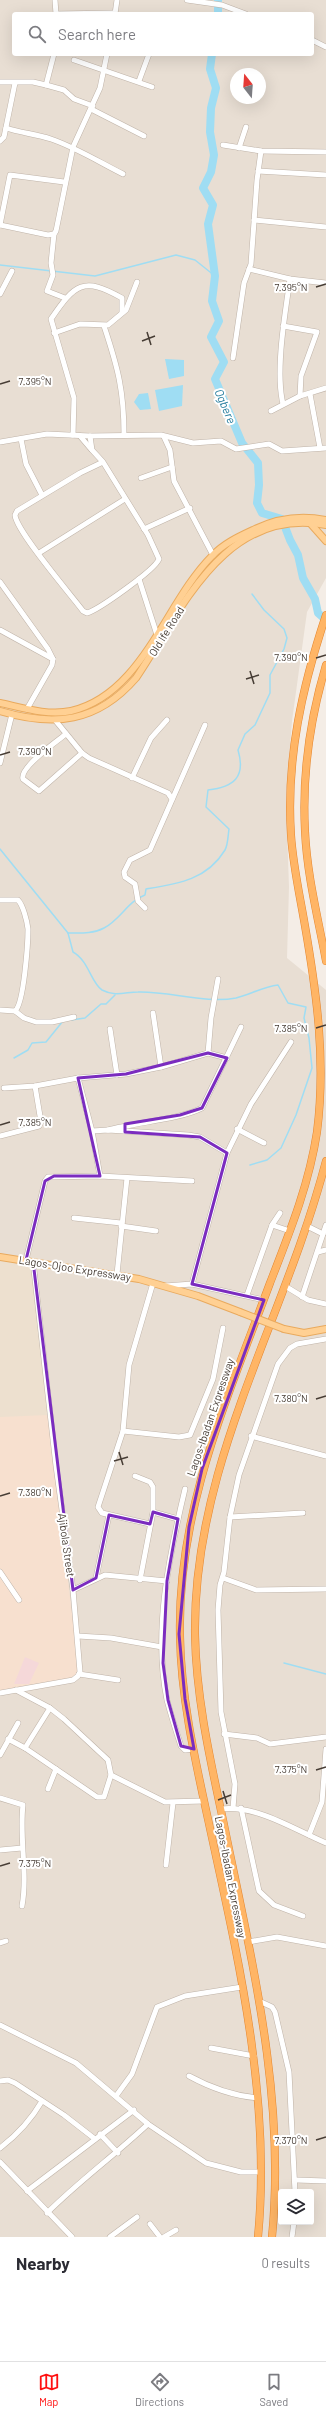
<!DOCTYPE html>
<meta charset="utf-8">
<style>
body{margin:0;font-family:Barlow,sans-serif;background:#f7f7f7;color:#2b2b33}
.controls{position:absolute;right:12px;bottom:12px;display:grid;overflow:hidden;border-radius:4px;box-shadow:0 4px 16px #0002}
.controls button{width:36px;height:36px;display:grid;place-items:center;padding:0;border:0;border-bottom:1px solid #e1e1e2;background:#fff;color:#2b2b33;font:20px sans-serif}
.compass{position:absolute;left:230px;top:68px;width:36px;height:36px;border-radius:50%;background:#fff;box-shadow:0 4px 16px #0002;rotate:343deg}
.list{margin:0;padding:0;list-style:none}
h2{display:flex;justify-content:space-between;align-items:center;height:52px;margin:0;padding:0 16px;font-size:17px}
h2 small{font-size:13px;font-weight:400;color:#7c7c81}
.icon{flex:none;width:22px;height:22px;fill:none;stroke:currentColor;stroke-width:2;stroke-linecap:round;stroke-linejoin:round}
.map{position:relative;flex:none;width:326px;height:2237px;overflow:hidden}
.search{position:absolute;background:#fff;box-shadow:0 4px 16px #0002;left:12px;right:12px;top:12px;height:44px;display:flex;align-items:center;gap:10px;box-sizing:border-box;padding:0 14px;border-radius:4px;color:#7c7c81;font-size:15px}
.sheet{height:124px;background:#fff}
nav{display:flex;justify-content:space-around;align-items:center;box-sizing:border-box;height:56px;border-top:1px solid #e1e1e2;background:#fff;font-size:11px;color:#7c7c81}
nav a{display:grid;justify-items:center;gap:2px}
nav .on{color:#f11}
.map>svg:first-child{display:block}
</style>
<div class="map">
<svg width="326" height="2237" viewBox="0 0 326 2237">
<rect width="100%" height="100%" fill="#f4ede6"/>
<path fill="#e8ded3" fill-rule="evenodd" d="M0 0H326V578L307 612 292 721 286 800 289 887 287 958 326 990V2237H0ZM14 14H312V54H14ZM236 74H260V98H236ZM281 2192H311V2222H281Z"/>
<polygon fill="#f7e0cf" points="0,1269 31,1275 78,1663 77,1680 0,1693"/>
<polygon fill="#ede0cf" points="0,1257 33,1261 48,1415 0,1417"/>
<polygon fill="#f5d8d9" points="25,1657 39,1663 29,1684 14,1684"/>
<g fill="#9fddf3">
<polygon points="165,359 184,360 184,376 169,379"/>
<polygon points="183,385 182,406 159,411 155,390"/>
<polygon points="148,393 151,409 140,410 134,402 139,394"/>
</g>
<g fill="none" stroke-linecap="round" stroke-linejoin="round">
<g stroke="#9fddf3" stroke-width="1.5">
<polyline points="0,265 95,276 176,255 195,260 215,276"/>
<path d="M0 849 68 933 73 952C89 961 91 983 102 990 115 997 126 992 138 992 169 991 206 1004 236 998 251 994 263 987 278 985L288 1003 306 1007 304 1018 309 1038 312 1068 296 1115 281 1148 267 1160 250 1165"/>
<path d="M68 933C80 933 93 934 104 928 120 920 128 901 145 895L146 889C177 884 207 880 225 850 228 845 228 835 229 829L206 807 208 790C234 787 246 777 238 750L245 734 255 725 270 693V675L284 649 287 638 284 629 264 610 252 594"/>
<polyline points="71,1020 85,1018 101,1004 106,1004 115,995"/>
<polyline points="14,1058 28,1050 32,1043 46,1042 63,1021"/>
<polyline points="284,1663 326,1674"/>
</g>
<g stroke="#9fddf3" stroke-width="8">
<polyline points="218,14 218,0"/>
<polyline points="212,54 210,69 216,88 211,108 210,132 214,155 211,172 203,188 213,205 208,224 215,276 212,301 219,321 211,337 224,362 215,379 242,443 258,463 259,485 257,503 262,513 282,519 290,540 298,555 303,578 315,599 318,613 326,620"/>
</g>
<g stroke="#bfb3a8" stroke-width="6">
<g id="minor">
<polyline points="55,0 56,14"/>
<polyline points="187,0 222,5 246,14"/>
<polyline points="56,14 115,13"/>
<polyline points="115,14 117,0"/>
<polyline points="312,40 326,47"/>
<polyline points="74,60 152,87"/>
<polyline points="139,81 149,54"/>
<polyline points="0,82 33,82 46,85 64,90 74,99 93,106"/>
<polyline points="46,85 54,54"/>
<polyline points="91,109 144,136"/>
<path d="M6 128C21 133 36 134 51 139 77 148 99 162 123 174"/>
<polyline points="0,141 4,137 15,83"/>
<polyline points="223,145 261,151 326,152"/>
<polyline points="239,148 246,127"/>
<polyline points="258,171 326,175"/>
<polyline points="254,220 326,227"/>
<polyline points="0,225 48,235 54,234 56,231 73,147 100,88 107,54"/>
<polyline points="0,225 10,175 64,182"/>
<polyline points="54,234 51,263 53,275 47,291 65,298"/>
<polyline points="249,269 290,279 326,283"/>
<polyline points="0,294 12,271"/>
<path d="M104 326C118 368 124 391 124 435"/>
<polyline points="283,326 317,332 301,376 300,396"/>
<polyline points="54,333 80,324 108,325 126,310 137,282"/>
<polyline points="233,358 244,283 251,264 257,180 261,151"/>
<polyline points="310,394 320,448"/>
<path d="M283 404C275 371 285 314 290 279"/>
<polyline points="271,411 300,396 326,388"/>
<path d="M73 435 74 398 51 319C75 284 83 276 122 298V312"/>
<polyline points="80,436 91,449"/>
<path d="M90 436 92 450 103 462 148 535 159 559C155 570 98 610 87 613L83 611C71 595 16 531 15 515L17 511 80 473 103 462"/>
<polyline points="164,437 170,450 174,481 213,555"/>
<polyline points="21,439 26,464 42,495"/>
<polyline points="0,442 47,434 90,436 161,435 193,443 221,441 236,449 269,444 282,451 326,448"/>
<polyline points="141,478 172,467"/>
<polyline points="144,529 190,508"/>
<polyline points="39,553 125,499"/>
<polyline points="139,579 157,635"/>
<polyline points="0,582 48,649 53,659 52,665 27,709"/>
<polyline points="0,630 53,659"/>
<polyline points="55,720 82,753 89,758 168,793 172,799"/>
<path d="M66 734C57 741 19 768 23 779L39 791 82 753"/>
<polyline points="0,763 12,714"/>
<polyline points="132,778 151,738 167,720"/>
<path d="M0 900H18C23 905 27 921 28 929 28 942 24 1004 15 1011"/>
<polyline points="145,908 138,901 135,884 125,877 124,872 130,860 150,850 205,725"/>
<polyline points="0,1010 15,1011 24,1018 36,1022 52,1022 74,1017"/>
<polyline points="153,1013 161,1067"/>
<polyline points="110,1029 117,1075"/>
<polyline points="208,1053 211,1018 218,979"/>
<polyline points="78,1078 92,1131 100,1176"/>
<polyline points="4,1088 35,1086 78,1078 126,1074 161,1067 208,1053 227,1058"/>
<polyline points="237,1129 264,1143"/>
<path d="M108 1130C136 1122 178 1120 202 1108L241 1027"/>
<polyline points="92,1131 108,1130 188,1135 200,1137 227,1153"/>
<polyline points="0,1136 39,1126 41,1122 35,1086"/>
<polyline points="74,1218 121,1223"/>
<polyline points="272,1225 290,1231"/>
<polyline points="121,1226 156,1231"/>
<polyline points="307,1226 323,1234"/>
<polyline points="318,1252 326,1250"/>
<polyline points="26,1260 45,1181 48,1177 100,1176 192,1181"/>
<polyline points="117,1274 127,1178"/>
<polyline points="192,1284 227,1153 251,1104 291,1042"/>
<polyline points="165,1286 192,1284 264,1300"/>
<polyline points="285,1286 308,1300 326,1304"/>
<polyline points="247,1295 272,1225 280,1213"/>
<polyline points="302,1297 326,1225"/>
<polyline points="123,1431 179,1437 190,1435 213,1379 223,1328"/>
<polyline points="251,1436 326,1456"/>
<polyline points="135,1476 150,1482 153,1487 153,1512 140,1580"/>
<path d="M185 1489C169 1556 153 1632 167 1700 171 1715 176 1731 181 1746L185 1750 194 1749"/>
<polyline points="153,1512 178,1519"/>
<polyline points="230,1517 303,1513"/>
<polyline points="150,1524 102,1513 98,1507 123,1431 129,1365 153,1283"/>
<polyline points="0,1572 19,1600"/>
<polyline points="96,1578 109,1515"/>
<polyline points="223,1578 256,1590 326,1589"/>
<polyline points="73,1590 105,1575 167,1581"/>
<polyline points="78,1636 111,1638 162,1647"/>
<polyline points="79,1674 118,1680"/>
<polyline points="16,1690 50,1708 64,1719 108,1760 111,1775 165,1802 204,1801"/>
<polyline points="0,1693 73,1680 78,1676 80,1672 73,1590 56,1466 33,1261"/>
<polyline points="224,1734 257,1738 270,1744 326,1737"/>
<polyline points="8,1739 25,1748 97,1797 104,1797 111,1775"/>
<polyline points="25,1748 50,1708"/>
<polyline points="0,1755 18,1723"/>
<polyline points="48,1789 56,1769"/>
<path d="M0 1798 23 1805C19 1838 28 1873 22 1906"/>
<polyline points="233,1808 235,1784 221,1712 218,1610 220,1585 224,1572 230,1517 239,1475 278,1364 290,1348 297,1344 326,1339"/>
<polyline points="241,1808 259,1891 274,1905 303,1916"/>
<path d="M221 1809C257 1805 293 1829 326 1843"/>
<polyline points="309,1835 322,1802 326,1749"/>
<polyline points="0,1850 22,1848"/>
<polyline points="166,1865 173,1803"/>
<polyline points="248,1942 277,1937 326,1946"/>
<polyline points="0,1943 6,1941"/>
<polyline points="259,2001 272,2007 275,2012 289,2072 295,2192"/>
<polyline points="0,2025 76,2063 148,2124 206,2163 241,2172 261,2172"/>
<polyline points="211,2048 254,2056"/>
<path d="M189 2076C211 2088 234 2096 258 2098"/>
<polyline points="0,2081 8,2080 15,2083 64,2115 95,2139"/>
<polyline points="116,2096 132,2074 157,2007 185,1996 242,1987"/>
<polyline points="100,2134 118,2153"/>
<path d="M0 2148C17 2135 31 2120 42 2101"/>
<polyline points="0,2162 72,2237"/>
<polyline points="296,2180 326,2181"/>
<polyline points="27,2191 134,2110"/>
<path d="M47 2213C79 2181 115 2155 148 2124"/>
<polyline points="150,2224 160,2237"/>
<polyline points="110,2237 137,2217"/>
<polyline points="164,2237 176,2230"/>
<polyline points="292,2237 294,2222"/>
</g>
</g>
<g stroke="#e9aa5e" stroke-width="8">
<g id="major">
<polyline points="310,523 326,541"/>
<path d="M0 703C23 708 48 716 71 711 143 694 165 603 212 556 224 543 240 536 255 529 278 518 301 515 326 520"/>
<path d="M0 711C54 727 97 723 136 678 182 610 224 506 326 525"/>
<polyline points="0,1257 139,1279 198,1296 240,1312"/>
<polyline points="284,1329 304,1333 326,1329"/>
</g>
</g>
<g stroke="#e4862f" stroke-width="8">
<g id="highway">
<path d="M326 665C310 719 302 775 305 831 307 875 318 918 326 961"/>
<path d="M258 2237C271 2101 240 1966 211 1833 197 1768 181 1702 180 1636 177 1510 227 1399 270 1283 289 1234 309 1185 317 1132 326 1062 317 995 305 926 300 896 293 866 291 835 286 759 302 687 326 615"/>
<path d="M272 2237C286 2095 251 1958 223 1820 210 1759 196 1697 195 1634 193 1463 284 1322 326 1161"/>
</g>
</g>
<use href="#minor" stroke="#fff" stroke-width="5"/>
<use href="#major" stroke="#ffd093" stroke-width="6"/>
<use href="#highway" stroke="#ffb565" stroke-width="7"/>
<g stroke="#e9aa5e" stroke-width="8" stroke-linecap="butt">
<polyline id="major-bridge" points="240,1312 284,1329"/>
</g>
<use href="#major-bridge" stroke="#ffd093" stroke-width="6"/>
</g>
<path fill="none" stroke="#7b2cbf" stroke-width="3" stroke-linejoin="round" d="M208 1053 227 1058 202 1108 180 1115 125 1124V1132L200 1137 227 1153 192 1284 264 1300 202 1469 189 1527 179 1634 185 1699 194 1749 181 1746 168 1700 163 1663 167 1581 178 1519 153 1512 150 1524 109 1515 96 1578 73 1590 33 1261 26 1260 45 1181 54 1176H100L78 1078 126 1074Z"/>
<path fill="none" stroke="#473d35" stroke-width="1.5" d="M316 287 326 284M147 332 151 345M142 341 155 336M0 384 10 381M316 658 326 655M250 671 254 684M246 679 259 675M0 755 10 752M316 1028 326 1025M0 1125 10 1122M316 1399 326 1396M119 1452 123 1465M114 1461 128 1457M0 1496 10 1493M316 1770 326 1767M223 1791 227 1804M218 1800 231 1795M0 1866 10 1863M316 2140 326 2137"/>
<g text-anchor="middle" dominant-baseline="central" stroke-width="4" stroke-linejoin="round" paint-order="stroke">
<g font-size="11" fill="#473d35" stroke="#fff">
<text transform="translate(166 631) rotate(-58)">Old Ife Road</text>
<text transform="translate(75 1268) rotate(9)">Lagos-Ojoo Expressway</text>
<text transform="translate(210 1417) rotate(-71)">Lagos-Ibadan Expressway</text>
<text transform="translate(67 1545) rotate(82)">Ajibola Street</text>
<text transform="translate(231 1877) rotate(79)">Lagos-Ibadan Expressway</text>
</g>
<g font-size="12" font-style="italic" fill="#257d9e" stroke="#fff">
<text transform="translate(226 406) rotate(67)">Ogbere</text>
</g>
</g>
<g font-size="10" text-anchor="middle" fill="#473d35" stroke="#fff" stroke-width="4" stroke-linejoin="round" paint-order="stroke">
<text x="291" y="291">7.395°N</text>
<text x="35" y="385">7.395°N</text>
<text x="291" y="661">7.390°N</text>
<text x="35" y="755">7.390°N</text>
<text x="291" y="1032">7.385°N</text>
<text x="35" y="1126">7.385°N</text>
<text x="291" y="1402">7.380°N</text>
<text x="35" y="1496">7.380°N</text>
<text x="291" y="1773">7.375°N</text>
<text x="35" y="1867">7.375°N</text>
<text x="291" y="2144">7.370°N</text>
</g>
</svg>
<div class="controls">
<button><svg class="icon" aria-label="layers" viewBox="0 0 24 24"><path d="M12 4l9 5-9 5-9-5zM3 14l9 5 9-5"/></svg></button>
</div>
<svg class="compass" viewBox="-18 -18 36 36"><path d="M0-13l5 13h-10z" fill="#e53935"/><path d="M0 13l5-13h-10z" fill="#7c7c81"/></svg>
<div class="search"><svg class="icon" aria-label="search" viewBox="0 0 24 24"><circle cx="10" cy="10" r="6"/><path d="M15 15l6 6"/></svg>Search here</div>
</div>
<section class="sheet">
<h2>Nearby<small>0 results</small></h2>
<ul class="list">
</ul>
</section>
<nav>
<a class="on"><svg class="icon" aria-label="map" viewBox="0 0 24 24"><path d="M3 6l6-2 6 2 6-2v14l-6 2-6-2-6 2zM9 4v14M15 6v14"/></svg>Map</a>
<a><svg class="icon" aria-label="directions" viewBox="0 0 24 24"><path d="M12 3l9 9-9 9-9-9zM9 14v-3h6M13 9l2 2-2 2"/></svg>Directions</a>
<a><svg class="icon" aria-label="saved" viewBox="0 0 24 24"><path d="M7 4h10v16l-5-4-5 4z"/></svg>Saved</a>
</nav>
